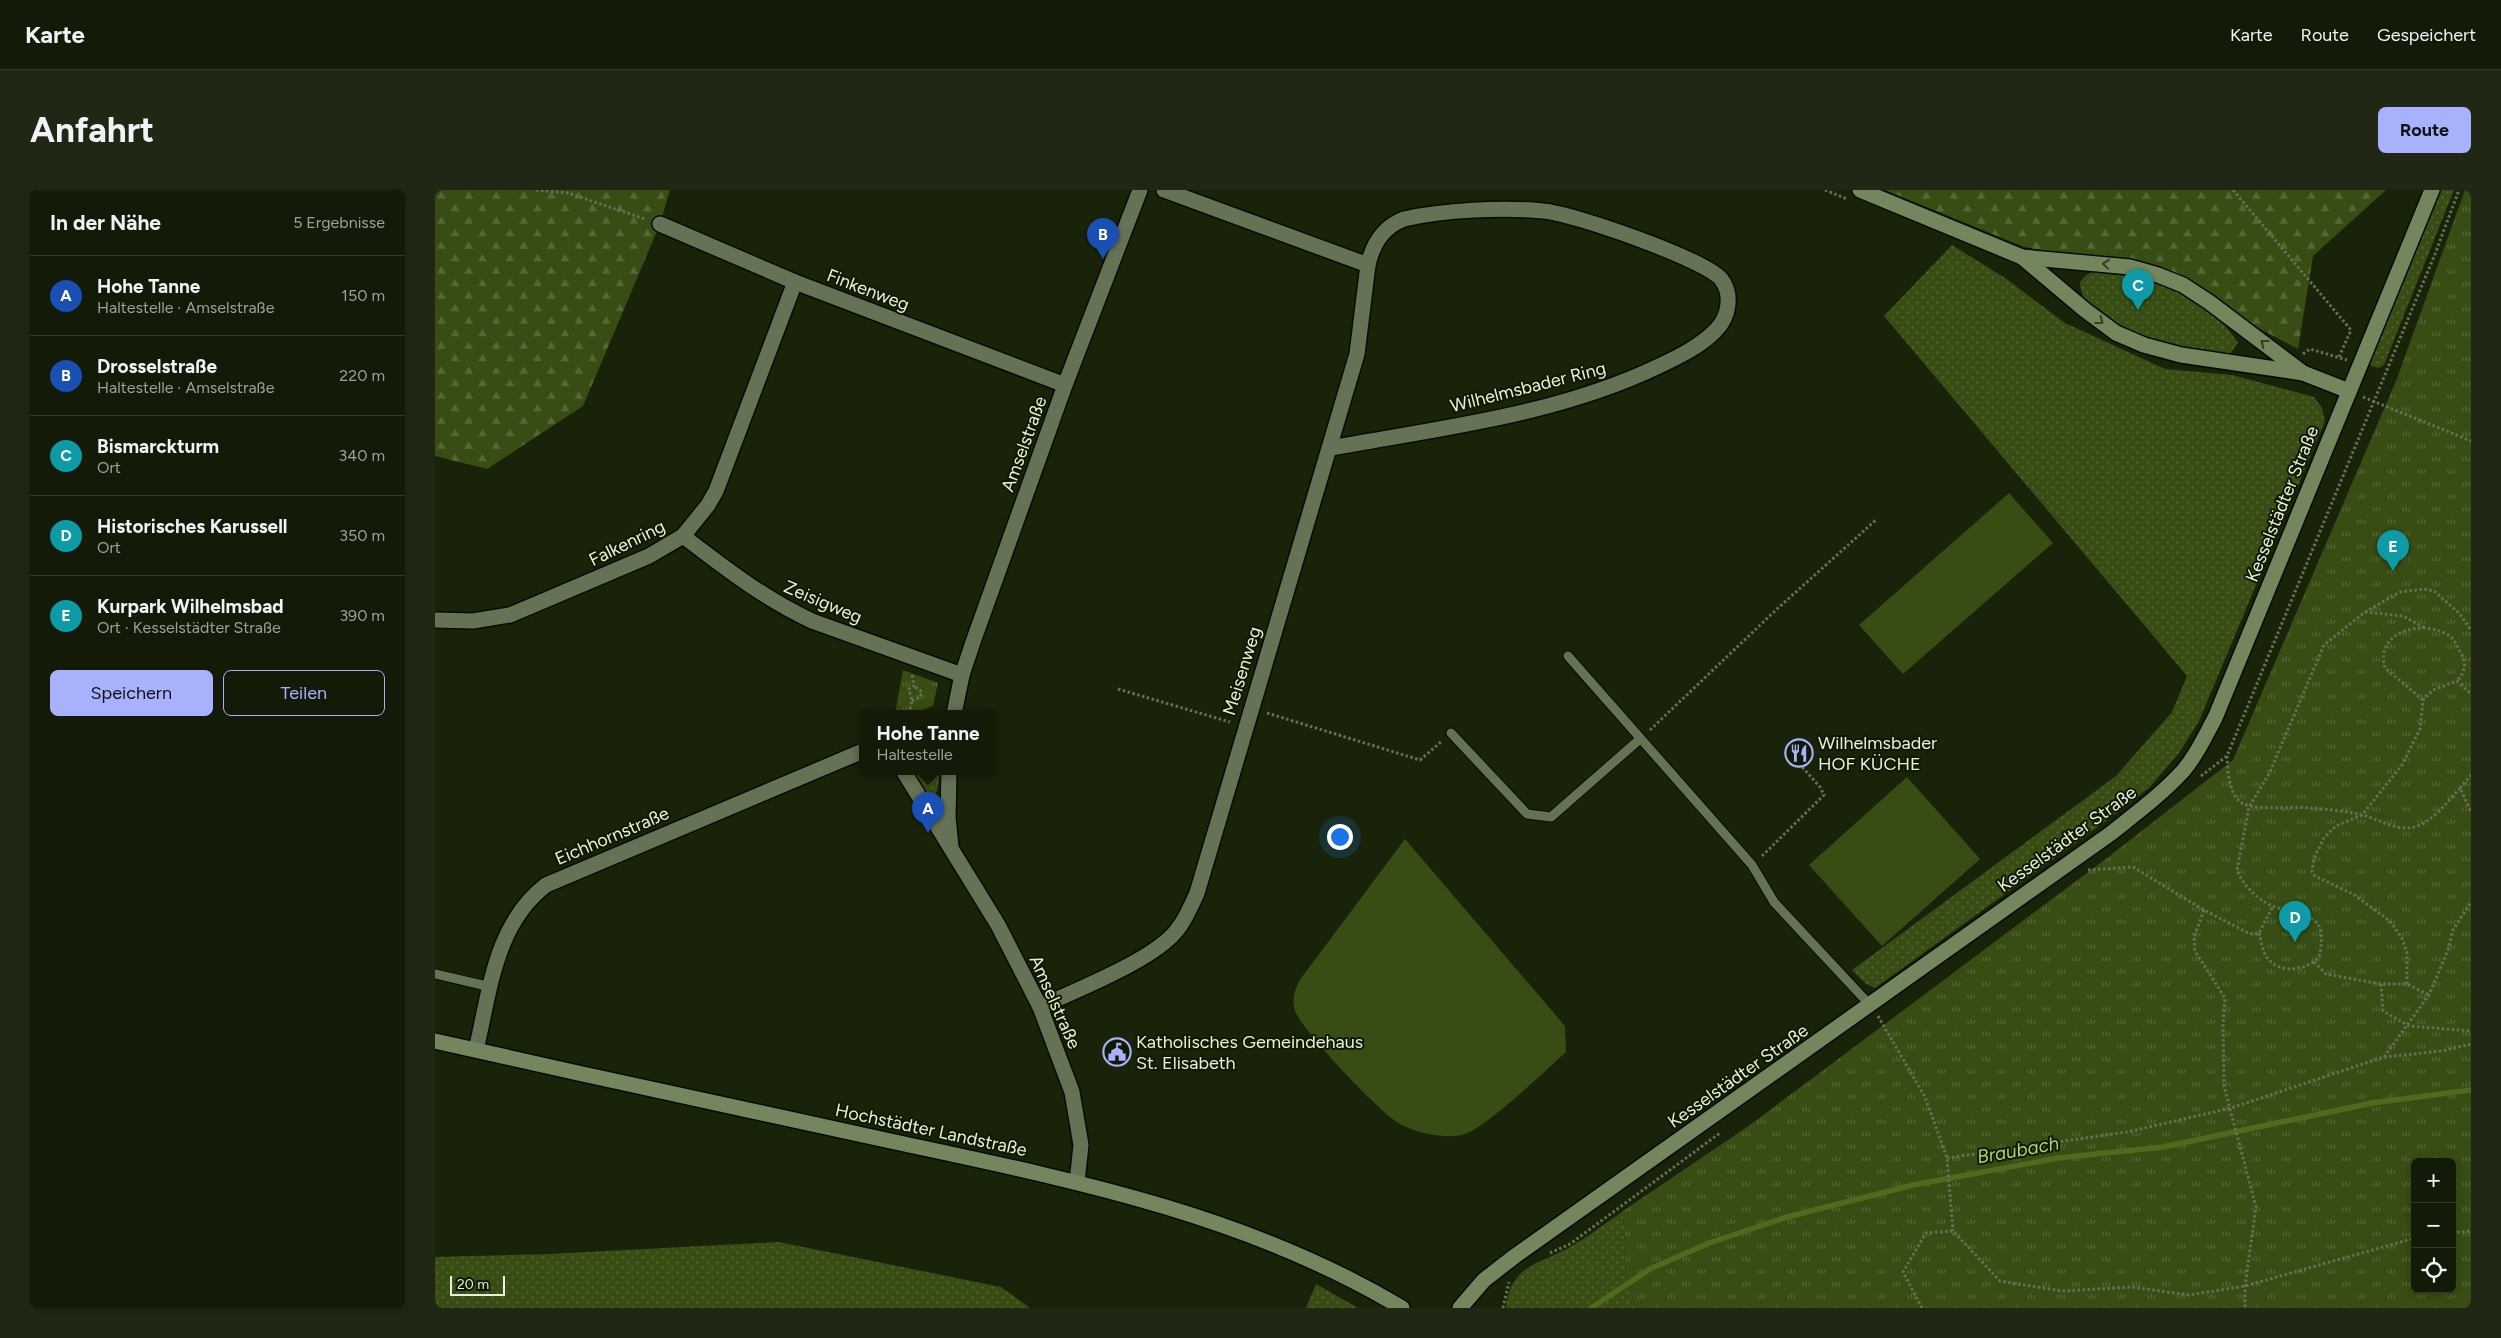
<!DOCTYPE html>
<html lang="de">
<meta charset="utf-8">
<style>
body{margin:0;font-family:Figtree,sans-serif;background:#202715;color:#f1f3f6}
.controls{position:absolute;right:15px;bottom:15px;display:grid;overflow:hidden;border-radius:8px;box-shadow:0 2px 8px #0003}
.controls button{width:45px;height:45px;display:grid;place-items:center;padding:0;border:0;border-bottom:1px solid #323828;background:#131a07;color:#f1f3f6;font:25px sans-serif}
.scale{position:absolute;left:15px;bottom:12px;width:55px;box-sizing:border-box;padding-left:5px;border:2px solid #e8f0e0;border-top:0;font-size:14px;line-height:18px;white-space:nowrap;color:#e8f0e0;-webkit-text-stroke:4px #101902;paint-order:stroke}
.you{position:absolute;left:904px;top:646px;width:18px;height:18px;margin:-12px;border:4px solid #fff;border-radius:50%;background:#1a73e8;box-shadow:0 0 0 8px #1a73e833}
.badge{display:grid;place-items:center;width:32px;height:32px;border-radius:50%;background:#a7b1fc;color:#fff;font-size:16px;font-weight:700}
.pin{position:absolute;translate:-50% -41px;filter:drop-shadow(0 1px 2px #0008)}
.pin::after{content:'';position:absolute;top:26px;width:18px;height:15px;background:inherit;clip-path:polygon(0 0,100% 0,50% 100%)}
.popup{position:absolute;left:424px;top:520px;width:138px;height:65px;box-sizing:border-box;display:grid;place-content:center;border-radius:8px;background:#131a07;filter:drop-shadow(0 1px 4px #0005);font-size:16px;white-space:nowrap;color:#9da19b}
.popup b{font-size:19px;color:#f1f3f6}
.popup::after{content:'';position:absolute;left:50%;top:100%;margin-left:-10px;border:10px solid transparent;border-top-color:#131a07}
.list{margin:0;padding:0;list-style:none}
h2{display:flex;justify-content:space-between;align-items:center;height:65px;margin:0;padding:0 20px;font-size:21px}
h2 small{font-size:16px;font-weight:400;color:#9da19b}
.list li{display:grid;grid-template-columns:32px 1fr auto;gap:15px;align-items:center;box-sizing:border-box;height:80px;padding:0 20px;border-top:1px solid #323828}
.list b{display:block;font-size:19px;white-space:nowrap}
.list p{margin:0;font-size:16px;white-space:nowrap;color:#9da19b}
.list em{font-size:16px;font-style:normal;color:#9da19b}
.actions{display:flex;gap:10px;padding:15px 20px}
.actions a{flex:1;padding:11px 0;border:1px solid #a7b1fc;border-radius:8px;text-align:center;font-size:18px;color:#a7b1fc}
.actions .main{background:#a7b1fc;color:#111}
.icon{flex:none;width:28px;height:28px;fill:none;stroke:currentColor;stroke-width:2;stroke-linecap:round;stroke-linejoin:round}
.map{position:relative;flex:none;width:2036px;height:1118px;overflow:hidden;border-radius:8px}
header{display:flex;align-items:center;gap:30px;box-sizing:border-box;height:70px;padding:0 25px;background:#131a07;border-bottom:1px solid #323828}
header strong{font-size:24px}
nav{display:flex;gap:28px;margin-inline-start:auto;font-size:18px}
.intro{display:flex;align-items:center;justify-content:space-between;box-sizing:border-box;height:120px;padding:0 30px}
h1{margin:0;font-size:35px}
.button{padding:12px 22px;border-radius:8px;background:#a7b1fc;color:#111;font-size:18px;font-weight:700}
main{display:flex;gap:30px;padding:0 30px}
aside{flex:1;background:#131a07;border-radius:8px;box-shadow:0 2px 8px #0003}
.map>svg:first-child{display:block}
</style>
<header>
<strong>Karte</strong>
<nav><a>Karte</a><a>Route</a><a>Gespeichert</a></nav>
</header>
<div class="intro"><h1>Anfahrt</h1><a class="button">Route</a></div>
<main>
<aside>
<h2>In der Nähe<small>5 Ergebnisse</small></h2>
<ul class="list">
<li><span class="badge" style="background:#1a4fb4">A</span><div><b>Hohe Tanne</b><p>Haltestelle · Amselstraße</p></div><em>150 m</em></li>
<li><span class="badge" style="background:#1a4fb4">B</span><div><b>Drosselstraße</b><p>Haltestelle · Amselstraße</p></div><em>220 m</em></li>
<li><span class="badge" style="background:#0f9aa8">C</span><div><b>Bismarckturm</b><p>Ort</p></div><em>340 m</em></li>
<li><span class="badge" style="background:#0f9aa8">D</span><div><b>Historisches Karussell</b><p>Ort</p></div><em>350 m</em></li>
<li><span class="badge" style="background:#0f9aa8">E</span><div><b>Kurpark Wilhelmsbad</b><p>Ort · Kesselstädter Straße</p></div><em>390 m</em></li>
</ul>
<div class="actions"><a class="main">Speichern</a><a>Teilen</a></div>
</aside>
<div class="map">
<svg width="2036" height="1118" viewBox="0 0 2036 1118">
<defs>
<pattern id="grass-dots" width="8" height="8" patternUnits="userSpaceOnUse" patternTransform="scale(1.25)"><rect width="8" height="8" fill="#374d13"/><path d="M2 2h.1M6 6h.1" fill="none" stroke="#546735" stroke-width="1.8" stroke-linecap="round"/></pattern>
<pattern id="forest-firs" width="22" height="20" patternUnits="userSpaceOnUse" patternTransform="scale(1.25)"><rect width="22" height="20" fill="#374d13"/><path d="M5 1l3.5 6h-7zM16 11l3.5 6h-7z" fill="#546735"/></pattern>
<pattern id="park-tufts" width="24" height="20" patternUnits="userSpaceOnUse" patternTransform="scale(1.25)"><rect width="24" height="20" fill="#374d13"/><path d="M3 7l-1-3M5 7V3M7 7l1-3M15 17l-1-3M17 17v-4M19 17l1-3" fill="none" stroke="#546735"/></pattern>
</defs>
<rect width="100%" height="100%" fill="#192309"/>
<g fill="url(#grass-dots)">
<polygon points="2005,0 2019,0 1949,175 1944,178 1936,176 1934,170"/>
<polygon points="1517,55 1570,88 1630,133 1730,179 1797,185 1879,207 1887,218 1890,231 1764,531 1744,563 1714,598 1664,636 1440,798 1431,794 1417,780 1681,586 1737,522 1752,486 1449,126"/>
<path d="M1661 80C1717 86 1771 103 1803 153L1795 164C1757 166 1645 142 1645 92L1650 86Z"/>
<polygon points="476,582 505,582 502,601 498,607 491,606"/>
<path d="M1188 1021 1192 1089 1200 1118H1071C1075 1074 1106 1074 1137 1056 1154 1046 1171 1033 1188 1021Z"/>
<polygon points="344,1052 566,1097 595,1118 0,1118 0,1067 114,1064"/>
<polygon points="881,1094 923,1118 871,1118"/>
</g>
<g fill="url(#forest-firs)">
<polygon points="0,0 235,0 225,34 148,216 52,279 0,266"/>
<polygon points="1450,0 1951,0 1878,66 1863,159 1814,133 1765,98 1727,78 1693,69 1628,64 1589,57"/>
</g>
<g fill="url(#park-tufts)" fill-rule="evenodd">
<path d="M2030 0H2036V1118H1200L1192 1089 1188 1021 1315 935 1672 668 1798 570 1961 191ZM1980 972H2017V1099H1980Z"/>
<polygon points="468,480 503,493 498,516 477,524 460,524"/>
</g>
<g fill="#374d13">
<polygon points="1574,303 1618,353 1468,484 1424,435"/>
<polygon points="1472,587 1545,669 1447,756 1374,675"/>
<path d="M970 649 1130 836 1131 862C1111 880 1049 940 1027 945 1008 949 982 943 965 934 945 923 870 843 861 823 856 812 859 802 864 791Z"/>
</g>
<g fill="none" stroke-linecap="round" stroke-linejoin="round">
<polyline stroke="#4e6b1c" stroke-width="5.5" points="1156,1118 1215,1079 1274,1053 1352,1027 1478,995 1623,968 1728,957 1937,913 2036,900"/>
<g stroke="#050c00" stroke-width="11">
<g id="lane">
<polyline points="1133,466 1317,675 1339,712 1435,815"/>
<polyline points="1016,543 1092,624 1116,627 1205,549"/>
<polyline points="0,784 56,797"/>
</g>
</g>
<g stroke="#050c00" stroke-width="18">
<g id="street">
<path d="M729 0 933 75C938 53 948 37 969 29 1008 20 1069 17 1108 21 1137 23 1269 69 1286 89 1298 104 1294 127 1281 140 1266 156 1243 167 1224 176 1122 225 1005 238 896 258"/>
<polyline points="225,34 360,92 630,195"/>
<path d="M248 346C290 378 328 408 377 431L527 485"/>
<polyline points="0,430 38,431 75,425 214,366 248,346 273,315 281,301 360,92"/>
<polyline points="519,524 527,485 538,452 630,195 705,0"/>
<polyline points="469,582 563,735 605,817 637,902 646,955 642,992"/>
<polyline points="514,582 513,627 516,657"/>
<path d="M605 817C641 800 719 770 742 740 751 729 756 716 762 703L922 164 933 75"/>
<path d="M41 860C55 801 60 734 111 695L428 561"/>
</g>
</g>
<g stroke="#050c00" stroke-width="18">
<g id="secondary">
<polyline points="1425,0 1587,67 1695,77 1723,85 1748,95 1774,112 1868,183"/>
<polyline points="1587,67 1650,120 1681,143 1709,155 1746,165 1868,183 1914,201"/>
<path d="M0 851C153 886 306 918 460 952 633 989 813 1025 967 1118"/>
<path d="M1025 1118 1049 1090 1080 1066 1675 644C1700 624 1726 605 1748 581 1762 565 1770 546 1780 528L1997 0"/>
</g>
</g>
<g stroke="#666f58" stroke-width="3" stroke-dasharray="2.5 2.5" stroke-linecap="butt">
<polyline points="101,0 133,3 210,29"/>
<polyline points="1390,0 1412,9"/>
<polyline points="1798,0 1916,140 1904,167"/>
<polyline points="1868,164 1875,159 1912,170"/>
<polyline points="1928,207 2036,251"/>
<polyline points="1930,422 1968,426 1990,438"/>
<polyline points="683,499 795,532"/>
<path d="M1988 510 1950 478C1939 440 1991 428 2016 447 2020 451 2023 458 2026 463 2032 474 2030 482 2022 491"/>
<polyline points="477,511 485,507 487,502 479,496"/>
<polyline points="832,523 985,570 1007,551"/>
<polyline points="474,524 477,511 474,499 479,496 477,484"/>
<polyline points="1215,540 1342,419 1442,329"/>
<path d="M1792 566C1793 581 1793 598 1803 610 1813 622 1858 616 1874 618 1891 619 1910 621 1927 625 1943 629 1958 639 1975 638 1996 635 2011 613 2025 598L2036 622"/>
<polyline points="1766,586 1792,566 2000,64 2024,0"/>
<polyline points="2025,598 2036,585"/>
<polyline points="1327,666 1389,605 1385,597 1361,570 1364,563"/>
<polyline points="1653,680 1698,677 1769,720 1815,744 1824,743 1838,716"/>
<polyline points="1769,720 1759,747 1760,761 1790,808 1788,833 1789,896 1821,1017 1810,1096 1810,1118"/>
<path d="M1824 743C1826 750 1827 760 1831 766 1843 785 1871 781 1884 767 1894 722 1872 728 1840 717 1824 711 1808 696 1802 680L1814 617 1834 584 1889 455 1930 422 1965 402 1989 399 1999 401 2024 423 2036 440"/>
<polyline points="1879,772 1891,784 1946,794 1972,794 1994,805"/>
<polyline points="1946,794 1948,821 1974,836 2036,841"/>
<polyline points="1972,794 1972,763 1967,748 1955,731 1918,704 1880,686 1877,682 1879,668 1889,648 1901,636 1927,625 1967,575 1985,539 1988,510 1998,500 2022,491 2036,504"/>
<polyline points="1443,826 1490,907 1512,968 1518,1041"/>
<polyline points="1949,867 1994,805 2013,760 2018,740 2036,712"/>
<polyline points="1512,968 1692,942 1796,918 1949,867 2007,861 2036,854"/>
<polyline points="2017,1043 2036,1041"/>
<polyline points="1115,1063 1135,1054 1285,943"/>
<polyline points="1068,1118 1074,1092"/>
<polyline points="1487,1118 1468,1082 1491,1043 1518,1041 1565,1091 1627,1101 1697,1097 1754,1105 1810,1096 1980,1048"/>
</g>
<use href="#lane" stroke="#657256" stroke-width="9"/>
<use href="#street" stroke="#657256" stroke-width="15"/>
<use href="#secondary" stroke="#74865e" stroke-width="15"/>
</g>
<defs><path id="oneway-chevron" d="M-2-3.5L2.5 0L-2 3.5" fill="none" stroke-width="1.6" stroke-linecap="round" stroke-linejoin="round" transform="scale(1.25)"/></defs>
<g stroke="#333f22">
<use href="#oneway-chevron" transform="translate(1671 74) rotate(-174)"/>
<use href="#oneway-chevron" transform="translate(1665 131) rotate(36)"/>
<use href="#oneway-chevron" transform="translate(1829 153) rotate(-143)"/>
</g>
<defs>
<g id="restaurant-ring" transform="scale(1.4375)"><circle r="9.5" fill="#101902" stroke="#a7b1fc" stroke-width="1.5"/><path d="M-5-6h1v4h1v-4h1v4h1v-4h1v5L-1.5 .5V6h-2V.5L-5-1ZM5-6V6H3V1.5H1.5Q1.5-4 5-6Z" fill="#a7b1fc"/></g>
<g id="civic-ring" transform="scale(1.4375)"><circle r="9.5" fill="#101902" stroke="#a7b1fc" stroke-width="1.5"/><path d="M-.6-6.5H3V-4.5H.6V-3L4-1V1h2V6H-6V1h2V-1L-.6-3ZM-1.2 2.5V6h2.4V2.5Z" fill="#a7b1fc"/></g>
</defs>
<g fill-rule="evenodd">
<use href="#restaurant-ring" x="1364" y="563"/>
<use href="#civic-ring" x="682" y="862"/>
</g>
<g text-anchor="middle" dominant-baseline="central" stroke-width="4" stroke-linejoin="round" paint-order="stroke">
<g font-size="18" fill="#e8f0e0" stroke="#101902">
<text transform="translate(433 100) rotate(21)">Finkenweg</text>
<text transform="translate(1093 197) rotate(-14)">Wilhelmsbader Ring</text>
<text transform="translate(589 254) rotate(-70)">Amselstraße</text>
<text transform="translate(1847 314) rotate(-68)">Kesselstädter Straße</text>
<text transform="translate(192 353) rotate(-26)">Falkenring</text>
<text transform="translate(388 412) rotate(23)">Zeisigweg</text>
<text transform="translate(807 481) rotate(-73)">Meisenweg</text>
<text transform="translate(177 646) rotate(-23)">Eichhornstraße</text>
<text transform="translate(1632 649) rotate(-36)">Kesselstädter Straße</text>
<text transform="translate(620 812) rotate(66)">Amselstraße</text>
<text transform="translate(1303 886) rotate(-35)">Kesselstädter Straße</text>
<text transform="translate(496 940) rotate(12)">Hochstädter Landstraße</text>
</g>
<g font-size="18" fill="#e8f0e0" stroke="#101902" text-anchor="start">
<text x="1383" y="553">Wilhelmsbader<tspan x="1383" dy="21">HOF KÜCHE</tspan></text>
<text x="701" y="852">Katholisches Gemeindehaus<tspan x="701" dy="21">St. Elisabeth</tspan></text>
</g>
<g font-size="19" font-style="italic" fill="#aad46d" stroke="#101902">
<text transform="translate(1583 960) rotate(-10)">Braubach</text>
</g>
</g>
</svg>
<div class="controls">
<button>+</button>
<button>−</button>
<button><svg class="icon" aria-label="locate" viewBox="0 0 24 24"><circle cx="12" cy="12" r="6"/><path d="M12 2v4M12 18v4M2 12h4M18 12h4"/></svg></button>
</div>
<div class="scale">20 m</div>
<div class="you"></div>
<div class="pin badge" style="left:493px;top:643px;background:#1a4fb4">A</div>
<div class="popup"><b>Hohe Tanne</b>Haltestelle</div>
<div class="pin badge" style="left:668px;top:69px;background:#1a4fb4">B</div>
<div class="pin badge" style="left:1703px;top:120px;background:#0f9aa8">C</div>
<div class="pin badge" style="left:1860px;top:752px;background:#0f9aa8">D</div>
<div class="pin badge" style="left:1958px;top:381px;background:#0f9aa8">E</div>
</div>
</main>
